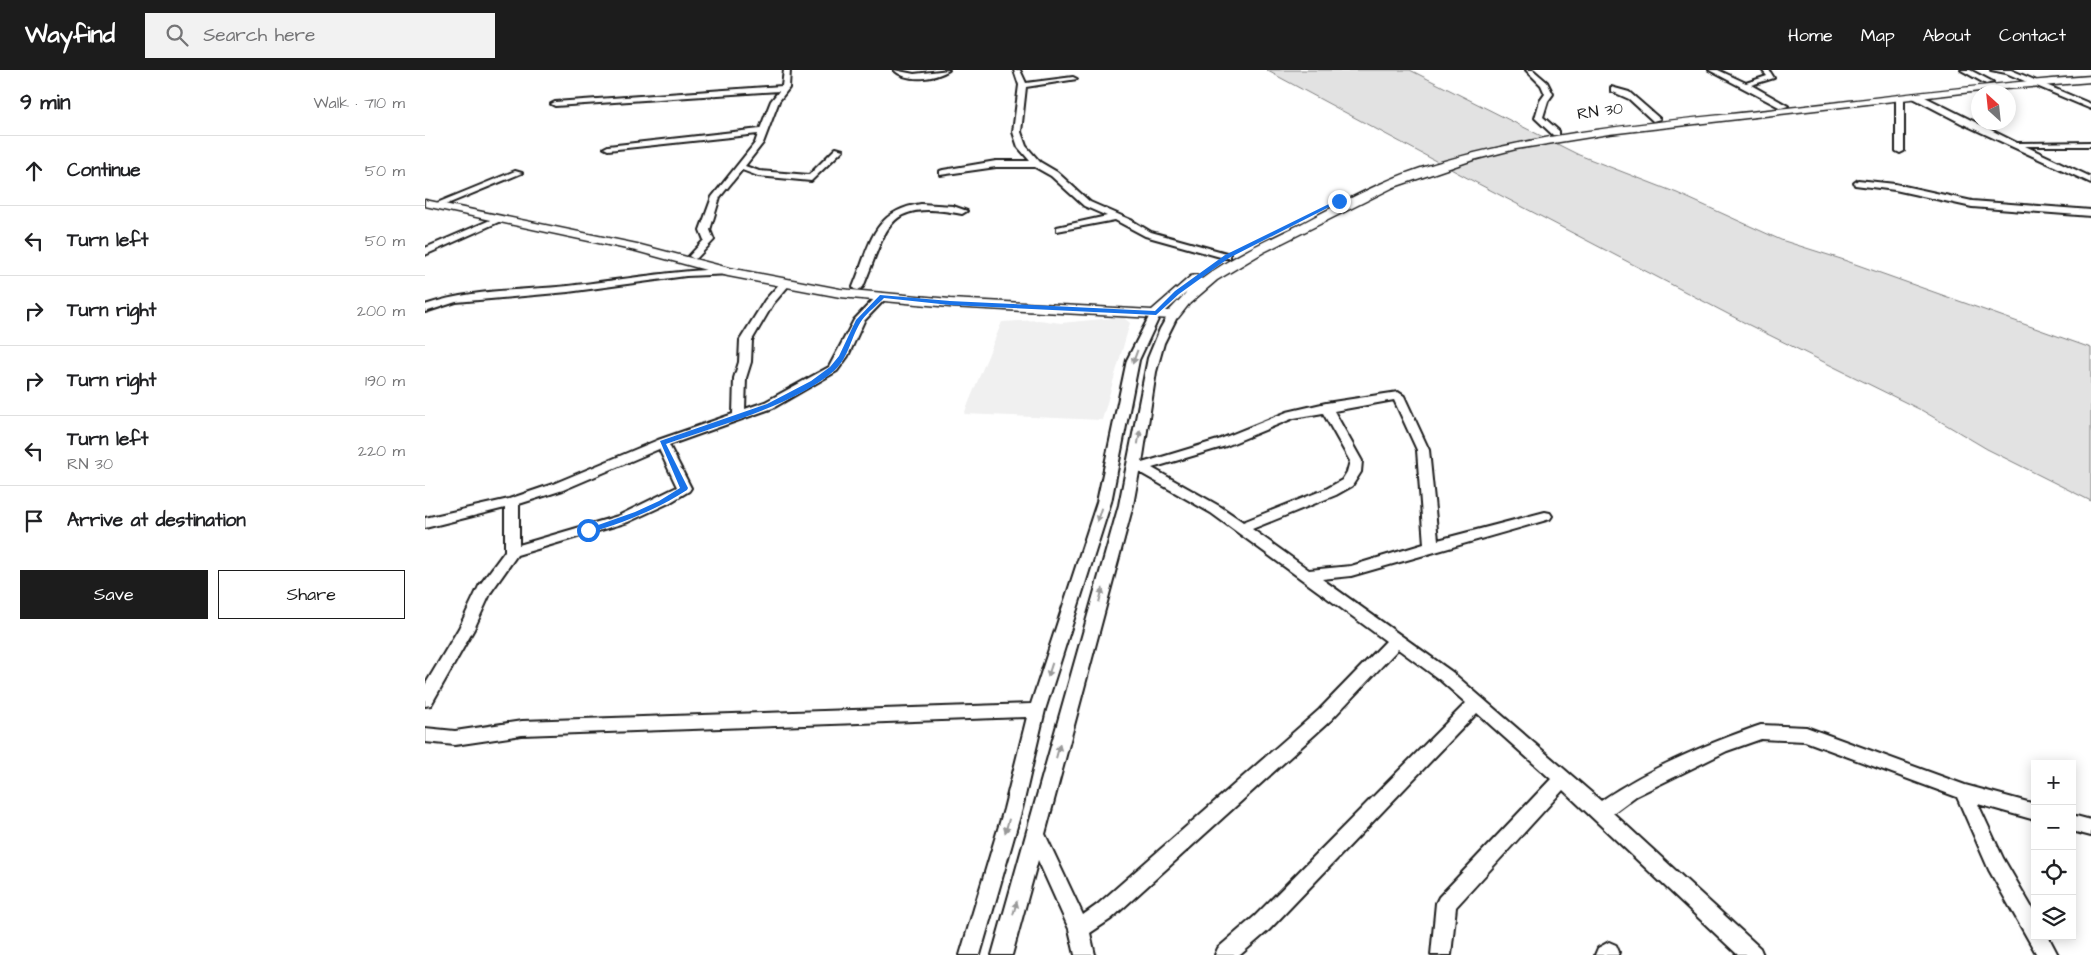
<!DOCTYPE html>
<meta charset="utf-8">
<style>
body{margin:0;font-family:"Architects Daughter",sans-serif;background:#f2f2f2;color:#202124}
.controls{position:absolute;right:15px;bottom:15px;display:grid;overflow:hidden;border-radius:0px;box-shadow:0 2px 12px #0003}
.controls button{width:45px;height:45px;display:grid;place-items:center;padding:0;border:0;border-bottom:1px solid #e0e0e0;background:#fff;color:#202124;font:25px sans-serif}
.compass{position:absolute;left:1546px;top:15px;width:45px;height:45px;border-radius:50%;background:#fff;box-shadow:0 2px 12px #0003;rotate:333deg}
.stop{position:absolute;width:15px;height:15px;margin:-11px;border:4px solid #1a73e8;border-radius:50%;background:#fff}
.stop.end{background:#1a73e8;border-color:#fff;box-shadow:0 1px 5px #0008}
.list{margin:0;padding:0;list-style:none}
h2{display:flex;justify-content:space-between;align-items:center;height:65px;margin:0;padding:0 20px;font-size:21px}
h2 small{font-size:16px;font-weight:400;color:#757577}
.list li{display:grid;grid-template-columns:32px 1fr auto;gap:15px;align-items:center;box-sizing:border-box;height:70px;padding:0 20px;border-top:1px solid #e0e0e0}
.list b{display:block;font-size:19px;white-space:nowrap}
.list p{margin:0;font-size:16px;white-space:nowrap;color:#757577}
.list em{font-size:16px;font-style:normal;color:#757577}
.actions{display:flex;gap:10px;padding:15px 20px}
.actions a{flex:1;padding:11px 0;border:1px solid #1c1c1c;border-radius:0px;text-align:center;font-size:18px;color:#1c1c1c}
.actions .main{background:#1c1c1c;color:#fff}
.icon{flex:none;width:28px;height:28px;fill:none;stroke:currentColor;stroke-width:2;stroke-linecap:round;stroke-linejoin:round}
.map{position:relative;flex:none;width:1666px;height:885px;overflow:hidden}
header{display:flex;align-items:center;gap:30px;box-sizing:border-box;height:70px;padding:0 25px;background:#1c1c1c;color:#fff}
header strong{font-size:24px}
nav{display:flex;gap:28px;margin-inline-start:auto;font-size:18px}
.search{width:350px;height:45px;background:#f2f2f2;display:flex;align-items:center;gap:12px;box-sizing:border-box;padding:0 18px;border-radius:0px;color:#757577;font-size:19px}
main{display:flex}
aside{flex:1;background:#fff}
.map>svg:first-child{display:block}
</style>
<header>
<strong>Wayfind</strong>
<div class="search"><svg class="icon" aria-label="search" viewBox="0 0 24 24"><circle cx="10" cy="10" r="6"/><path d="M15 15l6 6"/></svg>Search here</div>
<nav><a>Home</a><a>Map</a><a>About</a><a>Contact</a></nav>
</header>
<main>
<aside>
<h2>9 min<small>Walk · 710 m</small></h2>
<ul class="list">
<li><svg class="icon" aria-label="ahead" viewBox="0 0 24 24"><path d="M12 20V5M6 11l6-6 6 6"/></svg><div><b>Continue</b></div><em>50 m</em></li>
<li><svg class="icon" aria-label="left" viewBox="0 0 24 24"><path d="M17 20v-9H6M10 6l-5 5 5 5"/></svg><div><b>Turn left</b></div><em>50 m</em></li>
<li><svg class="icon" aria-label="right" viewBox="0 0 24 24"><path d="M7 20v-9h11M14 6l5 5-5 5"/></svg><div><b>Turn right</b></div><em>200 m</em></li>
<li><svg class="icon" aria-label="right" viewBox="0 0 24 24"><path d="M7 20v-9h11M14 6l5 5-5 5"/></svg><div><b>Turn right</b></div><em>190 m</em></li>
<li><svg class="icon" aria-label="left" viewBox="0 0 24 24"><path d="M17 20v-9H6M10 6l-5 5 5 5"/></svg><div><b>Turn left</b><p>RN 30</p></div><em>220 m</em></li>
<li><svg class="icon" aria-label="arrive" viewBox="0 0 24 24"><path d="M6 21V4h12l-3 4 3 4H6"/></svg><div><b>Arrive at destination</b></div></li>
</ul>
<div class="actions"><a class="main">Save</a><a>Share</a></div>
</aside>
<div class="map">
<svg width="1666" height="885" viewBox="0 0 1666 885">
<rect width="100%" height="100%" fill="#fff"/>
<filter id="ink" filterUnits="userSpaceOnUse"><feTurbulence type="fractalNoise" baseFrequency=".02" numOctaves="2"/><feDisplacementMap in="SourceGraphic" scale="10" xChannelSelector="R" yChannelSelector="G"/><feConvolveMatrix kernelMatrix="1 2 1 2 8 2 1 2 1" color-interpolation-filters="sRGB"/></filter>
<g filter="url(#ink)">
<polygon fill="#f0f0f0" points="698,247 705,253 677,350 539,344 577,252 614,250 636,253"/>
<polygon fill="#e2e2e2" stroke="#7f7f7f" points="841,0 985,0 1154,85 1252,123 1356,170 1416,189 1666,278 1666,431 1562,379 1498,341 1324,255 1048,111"/>
<g fill="none" stroke-linecap="round" stroke-linejoin="round">
<g stroke="#1c1c1c" stroke-width="4">
<g id="minor">
<polygon points="359,0 365,0 364,18 354,31 338,73 320,96 334,101 384,105 411,78 418,80 386,111 333,106 317,100 295,127 285,160 289,170 272,188 269,189 264,186 279,170 275,160 287,127 330,73 333,64 183,80 179,78 183,76 335,59 346,31 354,21 130,36 126,34 130,32 357,16"/>
<path d="M469 0 489 4 524 0C510 9 482 13 469 0Z"/>
<polygon points="589,0 595,0 601,13 648,7 652,9 601,17 596,62 601,76 615,92 632,102 665,132 706,150 726,162 805,184 805,188 799,188 720,166 690,150 632,161 632,157 682,146 659,136 626,106 610,97 571,97 515,105 515,101 518,100 571,91 605,91 593,77 588,62 594,15"/>
<polygon points="1101,0 1108,0 1122,12 1128,24 1123,31 1118,47 1134,61 1134,65 1128,65 1110,48 1115,31 1120,24 1116,15"/>
<polygon points="1284,0 1293,0 1321,13 1342,6 1337,0 1344,0 1349,8 1326,15 1363,36 1356,38"/>
<polygon points="1536,0 1545,0 1568,12 1561,14"/>
<polygon points="1566,0 1586,0 1666,34 1666,39 1581,3"/>
<polygon points="1186,17 1204,22 1235,49 1228,51 1204,29 1186,21"/>
<polygon points="1488,24 1494,24 1592,73 1666,72 1666,76 1600,76 1666,107 1666,113 1536,53 1488,28"/>
<polygon points="1475,26 1479,28 1479,81 1475,83 1471,81 1471,28"/>
<polygon points="90,101 97,103 15,137 7,135"/>
<polygon points="1433,110 1470,114 1547,131 1666,140 1666,146 1547,137 1470,120 1430,115 1429,113"/>
<path d="M496 134 528 136 542 141 537 144C460 129 463 157 438 217L433 220 429 219 428 217C445 177 446 141 496 134Z"/>
<polygon points="70,148 78,150 0,185 0,178"/>
<path d="M303 199 308 202 307 204 261 206 143 222 31 232 0 242V235C47 219 94 221 143 216 197 210 249 200 303 199Z"/>
<path d="M361 210 366 213 348 234 327 270 326 292 321 308 320 339 340 332 404 297 429 250 453 225H461L462 227 439 251 423 286 412 301 348 338 244 375 266 418 264 421 244 433 203 452 92 485 66 522 49 559 6 635 0 636V615L34 558 54 516 80 481V438L0 458V448L84 429 128 414 233 370 308 344 309 308 314 292 315 270 340 230 357 211ZM234 379 252 417 193 446 94 475V434L138 420Z"/>
<polygon points="731,240 736,243 714,290 686,432 620,640 597,739 555,885 535,885 579,739 602,647 97,665 30,675 0,672 0,658 30,661 97,651 606,634 672,432 702,290 726,243"/>
<path d="M748 242 753 245 739 273 731 302 717 393 793 370 862 342 901 333 973 322 979 326 1004 380 1013 470 1120 442 1125 443 1127 446 1125 449 926 506 897 509 1027 602 1176 731C1222 699 1277 676 1330 657L1336 655 1381 657 1540 715 1610 734V750L1553 734 1578 788 1610 843V866H1623L1633 885H1612L1564 800 1532 727 1380 671 1336 669 1302 681 1211 726 1188 743 1335 878 1338 885H1313L1138 720 1031 837 1026 885H1006L1011 833 1014 827 1126 709 1052 643 844 860 815 885H790L793 878 830 846 1041 633 1015 610 973 579 906 650 686 849 665 863 670 885H650L644 859 613 790 587 885H567L694 435 723 288 735 259 744 243ZM969 330 992 380 999 474 926 496 884 500 827 459 911 425 927 416 936 402 937 391 909 341ZM898 343 925 391 922 402 917 410 901 419 818 452 796 437 727 398 801 376 869 348ZM714 402 786 443 961 571 894 640 672 835 658 845 620 764 708 435Z"/>
<polygon points="1647,745 1666,750 1666,766 1647,761"/>
<polygon points="1184,872 1191,875 1194,882 1193,885 1170,885 1173,878"/>
</g>
</g>
<g stroke="#1c1c1c" stroke-width="3">
<path id="major" d="M1666 6V12L1555 21 1184 64 1091 79 1048 90 969 117 839 182 792 210 764 234 753 248 748 249 525 237 415 227 303 206 211 181 0 136V130L212 174 304 198 415 219 525 229 727 240 766 206 771 205 777 209C807 186 841 171 874 155 914 134 954 112 996 98 1115 60 1239 52 1362 38 1463 27 1564 13 1666 6ZM762 222 744 241H741Z"/>
</g>
<use href="#minor" fill="#fff" fill-rule="evenodd"/>
<use href="#major" fill="#fff" fill-rule="evenodd"/>
</g>
<defs><path id="oneway-solid" d="M-6-.8H1V-3.2L6.5 0L1 3.2V.8H-6Z" transform="scale(1.25)"/></defs>
<g fill="#999">
<use href="#oneway-solid" transform="translate(710 287) rotate(110)"/>
<use href="#oneway-solid" transform="translate(714 367) rotate(-81)"/>
<use href="#oneway-solid" transform="translate(674 445) rotate(107)"/>
<use href="#oneway-solid" transform="translate(676 525) rotate(-75)"/>
<use href="#oneway-solid" transform="translate(625 600) rotate(108)"/>
<use href="#oneway-solid" transform="translate(633 681) rotate(-75)"/>
<use href="#oneway-solid" transform="translate(582 756) rotate(106)"/>
<use href="#oneway-solid" transform="translate(590 838) rotate(-74)"/>
</g>
</g>
<path fill="#1a73e8" d="M912 130 916 131 804 188 754 224 731 245 525 235 459 228C452 235 443 242 437 250 426 266 424 287 410 300 371 335 291 356 241 374L263 418 262 420C231 440 198 453 163 463L159 460 210 442 234 431 255 418 235 371 342 334 386 311 405 297 414 286 431 250 455 225 525 231 730 241 750 221 800 185Z"/>
<g text-anchor="middle" dominant-baseline="central" stroke-width="5" stroke-linejoin="round" paint-order="stroke">
<g font-size="16" fill="#1c1c1c" stroke="#fff">
<text transform="translate(1175 41) rotate(-8)">RN 30</text>
</g>
</g>
</svg>
<div class="controls">
<button>+</button>
<button>−</button>
<button><svg class="icon" aria-label="locate" viewBox="0 0 24 24"><circle cx="12" cy="12" r="6"/><path d="M12 2v4M12 18v4M2 12h4M18 12h4"/></svg></button>
<button><svg class="icon" aria-label="layers" viewBox="0 0 24 24"><path d="M12 4l9 5-9 5-9-5zM3 14l9 5 9-5"/></svg></button>
</div>
<svg class="compass" viewBox="-18 -18 36 36"><path d="M0-13l5 13h-10z" fill="#e53935"/><path d="M0 13l5-13h-10z" fill="#757577"/></svg>
<div class="stop" style="left:163px;top:460px"></div>
<div class="stop end" style="left:914px;top:131px"></div>
</div>
</main>
